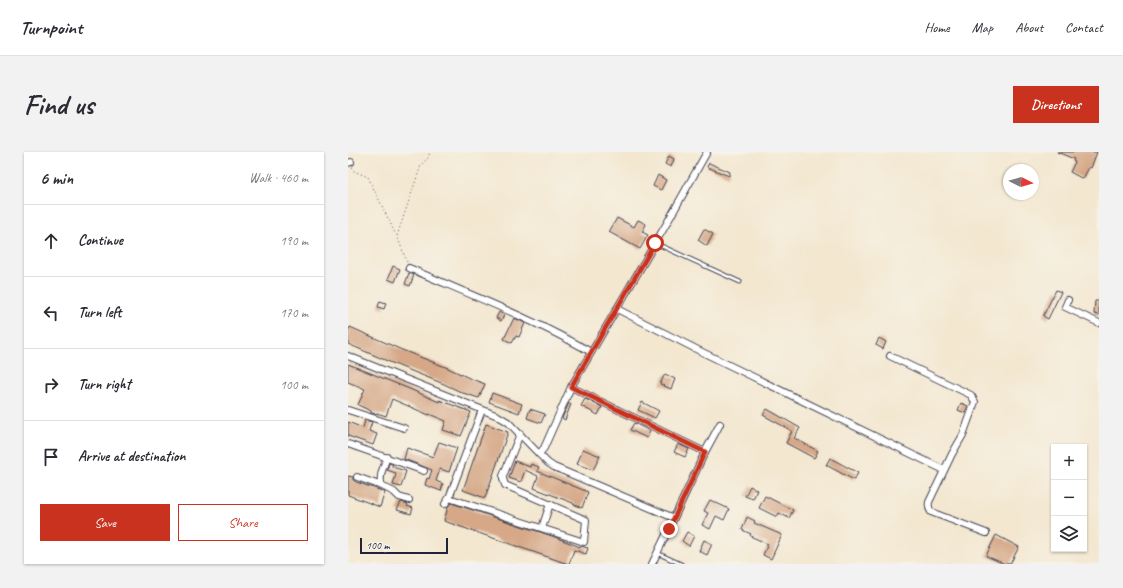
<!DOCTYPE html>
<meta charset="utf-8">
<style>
body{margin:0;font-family:Caveat,sans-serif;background:#f2f2f3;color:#2b2b33}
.controls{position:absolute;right:12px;bottom:12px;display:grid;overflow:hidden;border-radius:0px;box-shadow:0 1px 3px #0004}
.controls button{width:36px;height:36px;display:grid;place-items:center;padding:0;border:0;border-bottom:1px solid #e1e1e2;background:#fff;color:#2b2b33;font:20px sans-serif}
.compass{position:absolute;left:655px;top:12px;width:36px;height:36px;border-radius:50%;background:#fff;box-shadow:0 1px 3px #0004;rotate:95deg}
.scale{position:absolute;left:12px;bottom:10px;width:88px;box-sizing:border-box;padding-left:4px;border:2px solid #22223b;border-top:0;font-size:11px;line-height:14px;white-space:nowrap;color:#22223b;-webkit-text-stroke:3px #f7f3e8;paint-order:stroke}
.stop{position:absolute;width:12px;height:12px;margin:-9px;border:3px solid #c8321e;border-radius:50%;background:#fff}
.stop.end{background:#c8321e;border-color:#fff;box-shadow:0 1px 4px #0008}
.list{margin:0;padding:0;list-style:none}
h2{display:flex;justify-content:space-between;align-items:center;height:52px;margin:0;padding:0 16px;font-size:17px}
h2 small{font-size:13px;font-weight:400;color:#7c7c81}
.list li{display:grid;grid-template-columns:26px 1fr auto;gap:12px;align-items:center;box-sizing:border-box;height:72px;padding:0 16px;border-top:1px solid #e1e1e2}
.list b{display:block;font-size:15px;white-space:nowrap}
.list em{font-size:13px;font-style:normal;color:#7c7c81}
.actions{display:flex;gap:8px;padding:12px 16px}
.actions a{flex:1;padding:9px 0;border:1px solid #c8321e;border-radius:0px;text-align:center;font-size:14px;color:#c8321e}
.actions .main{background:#c8321e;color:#fff}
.icon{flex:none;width:22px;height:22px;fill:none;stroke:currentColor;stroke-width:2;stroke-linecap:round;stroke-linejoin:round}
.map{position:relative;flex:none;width:751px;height:412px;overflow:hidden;border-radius:0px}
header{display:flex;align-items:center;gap:24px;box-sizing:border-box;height:56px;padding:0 20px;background:#fff;border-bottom:1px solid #e1e1e2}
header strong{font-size:19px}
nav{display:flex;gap:22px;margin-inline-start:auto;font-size:14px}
.intro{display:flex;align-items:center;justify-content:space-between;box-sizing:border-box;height:96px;padding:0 24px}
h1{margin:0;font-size:28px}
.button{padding:10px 18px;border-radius:0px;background:#c8321e;color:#fff;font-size:14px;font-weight:700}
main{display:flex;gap:24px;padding:0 24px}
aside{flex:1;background:#fff;border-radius:0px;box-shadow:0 1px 3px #0004}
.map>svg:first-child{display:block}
</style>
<header>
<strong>Turnpoint</strong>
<nav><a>Home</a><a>Map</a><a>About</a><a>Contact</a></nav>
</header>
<div class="intro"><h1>Find us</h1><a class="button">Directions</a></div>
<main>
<aside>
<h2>6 min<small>Walk · 460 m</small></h2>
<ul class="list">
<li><svg class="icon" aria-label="ahead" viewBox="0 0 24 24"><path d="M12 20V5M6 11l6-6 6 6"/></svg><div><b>Continue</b></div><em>190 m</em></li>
<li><svg class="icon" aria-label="left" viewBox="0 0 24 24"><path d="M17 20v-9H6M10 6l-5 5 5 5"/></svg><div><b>Turn left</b></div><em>170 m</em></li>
<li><svg class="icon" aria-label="right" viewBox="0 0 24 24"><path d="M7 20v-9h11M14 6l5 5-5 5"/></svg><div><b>Turn right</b></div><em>100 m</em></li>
<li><svg class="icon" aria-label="arrive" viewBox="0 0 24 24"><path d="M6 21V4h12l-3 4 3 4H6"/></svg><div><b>Arrive at destination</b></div></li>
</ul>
<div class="actions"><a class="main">Save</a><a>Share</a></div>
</aside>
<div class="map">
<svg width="751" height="412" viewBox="0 0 751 412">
<rect width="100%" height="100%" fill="#f7f3e8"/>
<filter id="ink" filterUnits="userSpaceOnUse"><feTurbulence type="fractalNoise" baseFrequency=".025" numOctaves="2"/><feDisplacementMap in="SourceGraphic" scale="8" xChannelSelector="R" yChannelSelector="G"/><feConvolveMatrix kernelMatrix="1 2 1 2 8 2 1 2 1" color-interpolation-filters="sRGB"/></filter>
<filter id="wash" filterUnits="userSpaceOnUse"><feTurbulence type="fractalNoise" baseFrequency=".012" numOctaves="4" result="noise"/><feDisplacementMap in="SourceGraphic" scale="16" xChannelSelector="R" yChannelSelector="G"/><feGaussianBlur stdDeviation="0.9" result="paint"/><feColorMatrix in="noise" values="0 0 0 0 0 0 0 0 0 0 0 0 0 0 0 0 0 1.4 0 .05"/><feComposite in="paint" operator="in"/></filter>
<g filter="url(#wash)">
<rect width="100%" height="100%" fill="#f3e7d0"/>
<g id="blocks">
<g fill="#d6a887">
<polygon points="709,0 749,0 743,16 741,15 735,27 722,20 727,10 725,9 726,7"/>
<polygon points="321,4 326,7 323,15 317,12"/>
<polygon points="361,11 382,20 381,24 359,15"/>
<polygon points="310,23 318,28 313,38 305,34"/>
<polygon points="269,66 286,75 290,68 298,72 294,80 300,83 292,97 261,80"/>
<polygon points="356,77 365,82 359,94 350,88"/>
<polygon points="45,114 52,117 47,130 40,127"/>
<polygon points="61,121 66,123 62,134 57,132"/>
<polygon points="708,138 713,140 700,167 695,164"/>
<polygon points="32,149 38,151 36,157 30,155"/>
<polygon points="747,149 751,149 751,163 746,162"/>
<polygon points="151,160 156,163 153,169 148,166"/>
<polygon points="166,166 177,171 171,185 168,184 164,191 156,187"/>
<polygon points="2,175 54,198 100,216 121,226 137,232 131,246 115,241 96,232 51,214 0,192 0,180"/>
<polygon points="531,186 538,190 535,197 528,193"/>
<polygon points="0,212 64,238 91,250 91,248 123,260 113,284 95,278 98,269 81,262 81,263 44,247 38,264 32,262 23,261 23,259 10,253 17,237 0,230"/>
<polygon points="317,222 327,227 323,237 312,232"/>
<polygon points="144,241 174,252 171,261 141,250"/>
<polygon points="237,247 254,255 250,263 233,254"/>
<polygon points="294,250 311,259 307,266 290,258"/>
<polygon points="221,251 223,252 217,268 214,266"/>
<polygon points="613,251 620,254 617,261 610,258"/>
<polygon points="182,257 197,262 193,271 179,266"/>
<polygon points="419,257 452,276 446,286 470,299 466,306 438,291 444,279 415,263"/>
<polygon points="17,268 24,270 21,279 29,282 25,293 0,284 0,270 15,276"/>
<polygon points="286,271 302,279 299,286 282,278"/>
<polygon points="138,272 160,280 137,346 115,338"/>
<polygon points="91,290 109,296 101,320 92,317 88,329 95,332 93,339 77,333 79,326 81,327 84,318 56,307 59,296 85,305"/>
<polygon points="330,292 341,297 337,305 326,300"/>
<polygon points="235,297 252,304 245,318 229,312"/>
<polygon points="482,306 510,321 506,328 478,313"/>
<polygon points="167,309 182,315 183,312 191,315 189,319 240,340 234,356 225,352 225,351 186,336 190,324 177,318 173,330 161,326"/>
<polygon points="41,311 45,313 44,315 58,319 53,335 45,333 48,322 48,321 39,318"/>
<polygon points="0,324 5,325 5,328 8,330 37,340 32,355 0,343"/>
<polygon points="402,334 409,338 405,347 397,344"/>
<polygon points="417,344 445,358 441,366 431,361 429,365 411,356"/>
<polygon points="362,348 381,357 376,368 368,364 362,377 354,373 360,361 356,359"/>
<polygon points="53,350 60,352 59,354 65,356 63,362 49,358"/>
<polygon points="103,351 204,384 232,395 232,394 240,396 238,402 226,398 221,412 220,412 96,369 100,355"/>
<polygon points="399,365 407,369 406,371 434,383 423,407 415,403 420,392 402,384 403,382 394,378"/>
<polygon points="339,380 346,384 341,394 334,389"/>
<polygon points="648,383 671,395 662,412 657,412 638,404"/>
<polygon points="356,388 364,392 359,403 351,399"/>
</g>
</g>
</g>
<g filter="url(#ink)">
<use href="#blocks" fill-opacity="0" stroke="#414051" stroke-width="1"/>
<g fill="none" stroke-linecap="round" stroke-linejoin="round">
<g stroke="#414051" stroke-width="5">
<g id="lane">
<polyline points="307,91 392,130"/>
<polyline points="309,401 333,412"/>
</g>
</g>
<g stroke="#414051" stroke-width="8">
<g id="street">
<polyline points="0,11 3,10"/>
<path d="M61 116C123 143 185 167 243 200"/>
<polyline points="720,148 717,155 751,171"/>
<polyline points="269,157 350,198 596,318"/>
<polyline points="0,204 150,264 160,270 191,302"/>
<path d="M542 204 623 243 627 250 615 283 604 302 581 350C580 354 581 357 583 360L638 381"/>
<polyline points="223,235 357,300"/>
<polyline points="0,258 56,276"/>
<polyline points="0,292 76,319"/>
<path d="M39 305C36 314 30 325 34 334L46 340 51 345 61 348"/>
<polyline points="9,325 34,334"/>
<polyline points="101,346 236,390 238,368 157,333 155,327 155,324 172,282"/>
<polyline points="97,352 101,346 134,258"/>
<polyline points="326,366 357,300 372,272"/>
<polyline points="194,376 202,352"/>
<polyline points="304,412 326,366 206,315 200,311 191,302 196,296 223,235 319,71 359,0"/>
</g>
</g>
<g stroke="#414051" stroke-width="1" stroke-dasharray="1 3" stroke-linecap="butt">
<polyline points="4,15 6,19 20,25 48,83"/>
<polyline points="59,110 49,84 73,13 80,6 82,0"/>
</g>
<use href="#lane" stroke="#fff" stroke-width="3"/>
<use href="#street" stroke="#fff" stroke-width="6"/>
</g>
</g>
<g fill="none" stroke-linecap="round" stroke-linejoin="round" filter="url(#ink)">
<polyline stroke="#c8321e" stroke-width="5" points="307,91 223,235 357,300 321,377"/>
</g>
</svg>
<div class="controls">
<button>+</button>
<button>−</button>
<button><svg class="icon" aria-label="layers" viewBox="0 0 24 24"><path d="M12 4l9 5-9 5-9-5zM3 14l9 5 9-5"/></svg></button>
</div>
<svg class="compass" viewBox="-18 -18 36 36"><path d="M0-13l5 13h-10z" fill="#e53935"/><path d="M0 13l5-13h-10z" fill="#7c7c81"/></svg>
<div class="scale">100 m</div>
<div class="stop" style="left:307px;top:91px"></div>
<div class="stop end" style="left:321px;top:377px"></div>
</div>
</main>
